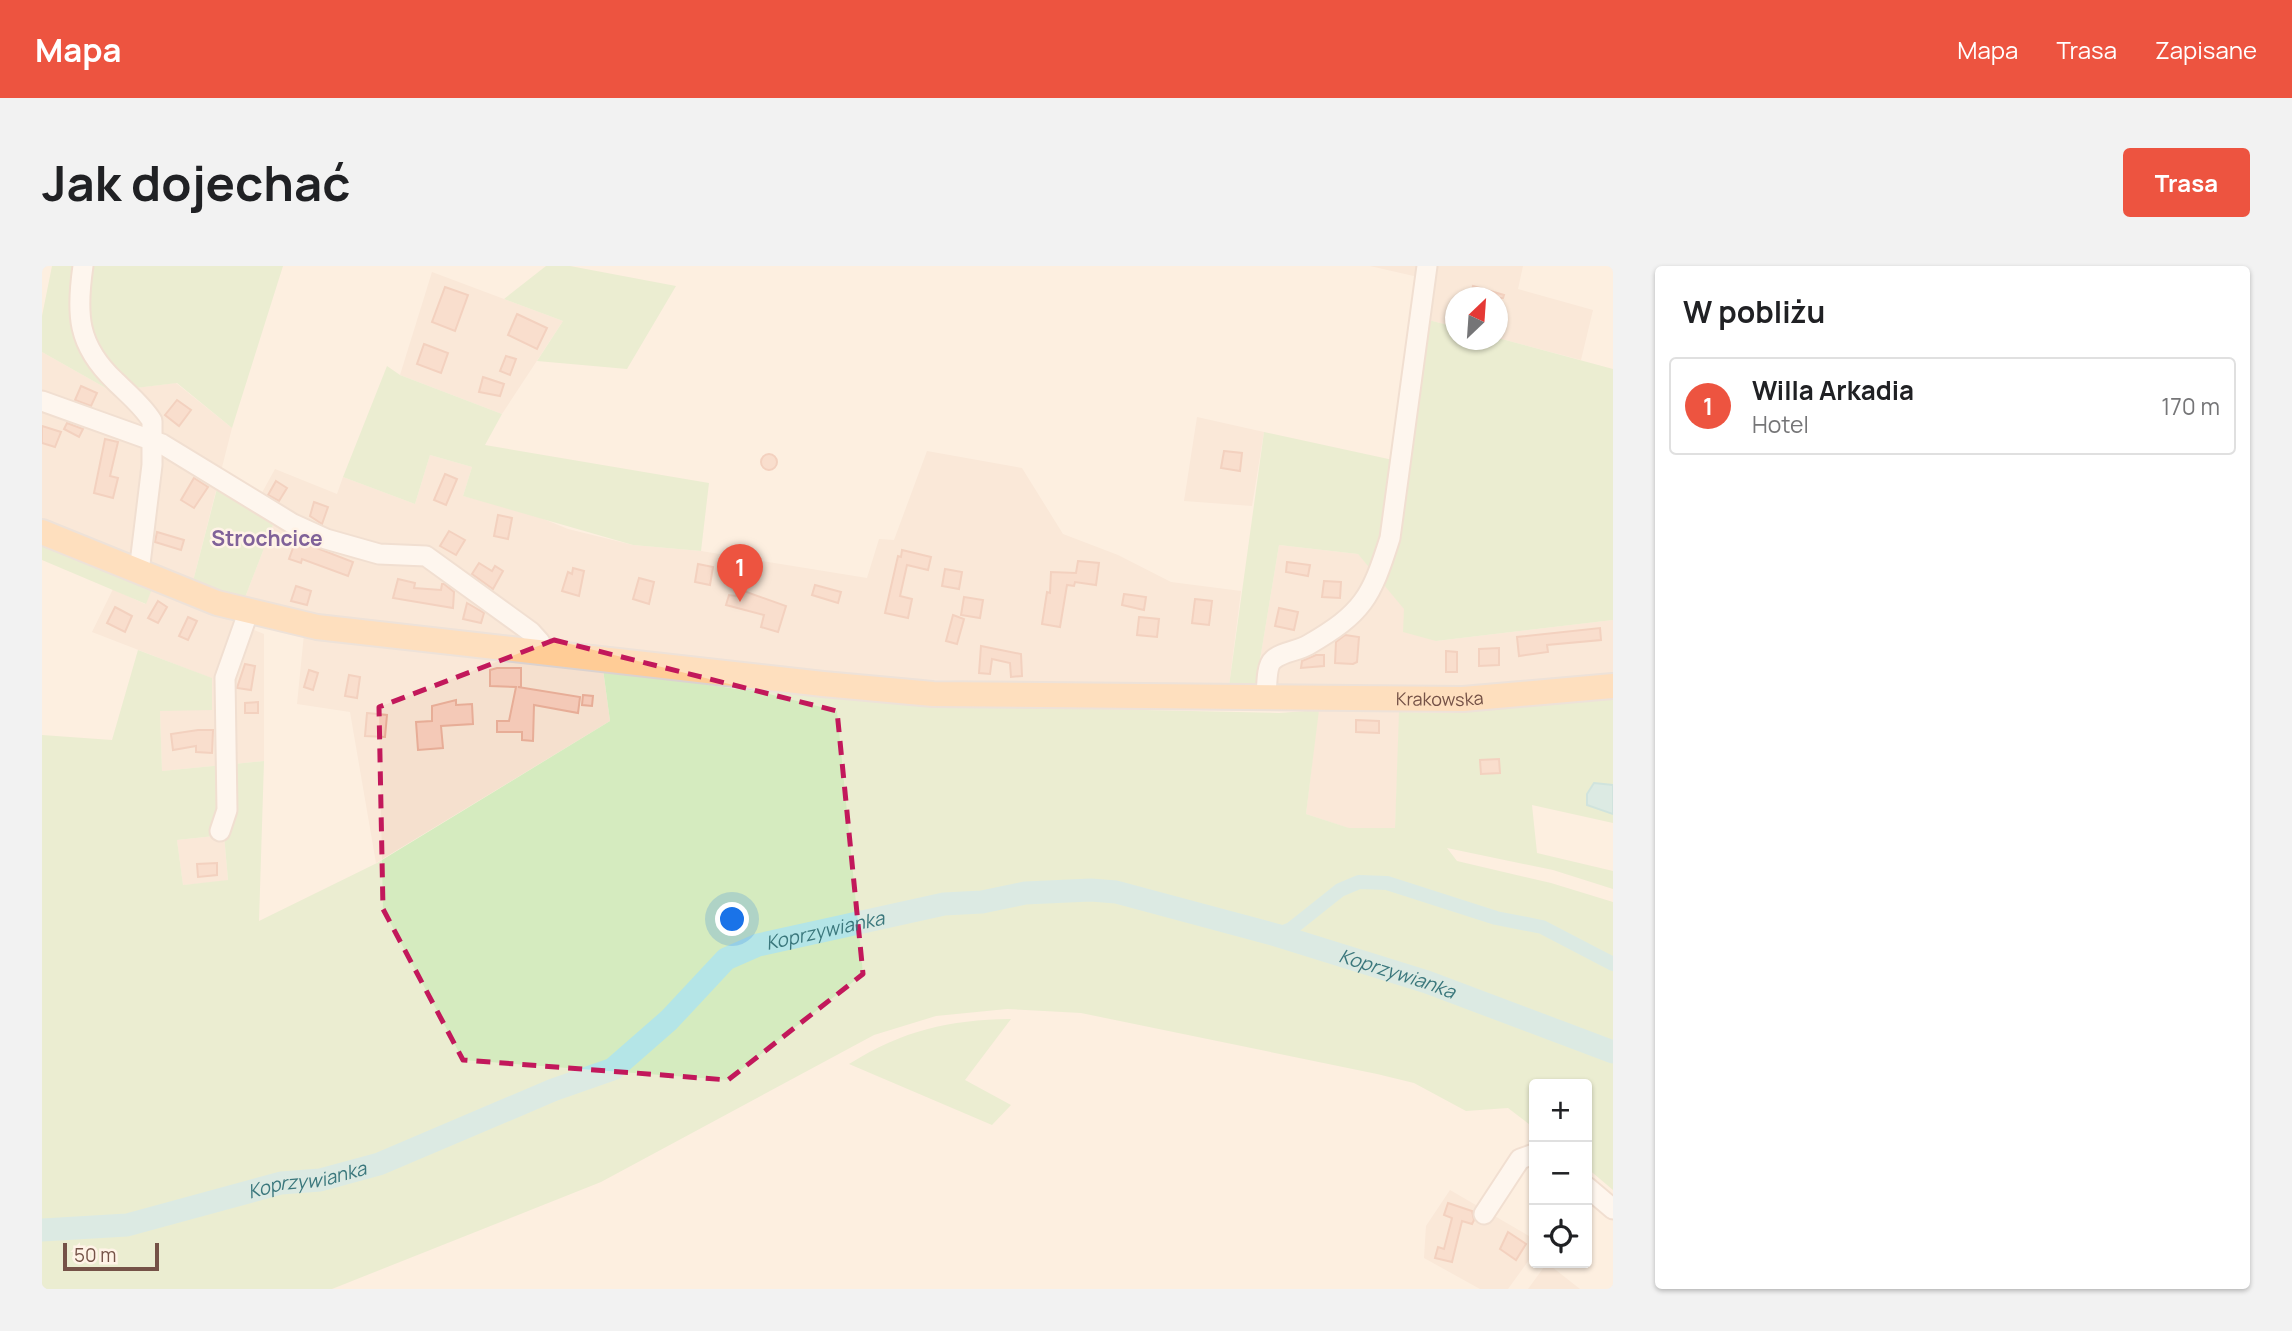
<!DOCTYPE html>
<html lang="pl">
<meta charset="utf-8">
<style>
body{margin:0;font-family:Manrope,sans-serif;background:#f2f2f2;color:#202124}
.controls{position:absolute;right:21px;bottom:21px;display:grid;overflow:hidden;border-radius:7px;box-shadow:0 2px 5px #0004}
.controls button{width:63px;height:63px;display:grid;place-items:center;padding:0;border:0;border-bottom:2px solid #e0e0e0;background:#fff;color:#202124;font:35px sans-serif}
.compass{position:absolute;left:1403px;top:21px;width:63px;height:63px;border-radius:50%;background:#fff;box-shadow:0 2px 5px #0004;rotate:25deg}
.scale{position:absolute;left:21px;bottom:18px;width:96px;box-sizing:border-box;padding-left:7px;border:4px solid #755247;border-top:0;font-size:19px;line-height:24px;white-space:nowrap;color:#755247;-webkit-text-stroke:5px #fff3e7;paint-order:stroke}
.you{position:absolute;left:691px;top:654px;width:24px;height:24px;margin:-18px;border:5px solid #fff;border-radius:50%;background:#1a73e8;box-shadow:0 0 0 10px #1a73e833}
.badge{display:grid;place-items:center;width:46px;height:46px;border-radius:50%;background:#ed5440;color:#fff;font-size:23px;font-weight:700}
.pin{position:absolute;translate:-50% -58px;filter:drop-shadow(0 2px 4px #0008)}
.pin::after{content:'';position:absolute;top:37px;width:24px;height:21px;background:inherit;clip-path:polygon(0 0,100% 0,50% 100%)}
.list{margin:0;padding:0;list-style:none}
h2{display:flex;justify-content:space-between;align-items:center;height:91px;margin:0;padding:0 28px;font-size:30px}
h2 small{font-size:23px;font-weight:400;color:#757577}
.list li{display:grid;grid-template-columns:46px 1fr auto;gap:21px;align-items:center;box-sizing:border-box;height:98px;margin:0 14px 14px;padding:0 14px;border:2px solid #e0e0e0;border-radius:7px}
.list b{display:block;font-size:26px;white-space:nowrap}
.list p{margin:0;font-size:23px;white-space:nowrap;color:#757577}
.list em{font-size:23px;font-style:normal;color:#757577}
.icon{flex:none;width:38px;height:38px;fill:none;stroke:currentColor;stroke-width:2;stroke-linecap:round;stroke-linejoin:round}
.map{position:relative;flex:none;width:1571px;height:1023px;overflow:hidden;border-radius:7px}
header{display:flex;align-items:center;gap:42px;box-sizing:border-box;height:98px;padding:0 35px;background:#ed5440;color:#fff}
header strong{font-size:33px}
nav{display:flex;gap:38px;margin-inline-start:auto;font-size:24px}
.intro{display:flex;align-items:center;justify-content:space-between;box-sizing:border-box;height:168px;padding:0 42px}
h1{margin:0;font-size:49px}
.button{padding:18px 32px;border-radius:7px;background:#ed5440;color:#fff;font-size:24px;font-weight:700}
main{display:flex;gap:42px;padding:0 42px}
aside{flex:1;background:#fff;border-radius:7px;box-shadow:0 2px 5px #0004}
.map>svg:first-child{display:block}
</style>
<header>
<strong>Mapa</strong>
<nav><a>Mapa</a><a>Trasa</a><a>Zapisane</a></nav>
</header>
<div class="intro"><h1>Jak dojechać</h1><a class="button">Trasa</a></div>
<main>
<div class="map">
<svg width="1571" height="1023" viewBox="0 0 1571 1023">
<rect width="100%" height="100%" fill="#fdefe0"/>
<g fill="#f5e0ce">
<polygon points="1328,0 1481,0 1476,23 1551,44 1539,94 1456,72 1456,32 1414,32 1413,61 1383,53 1376,11"/>
<polygon points="390,6 521,55 460,148 358,109"/>
<polygon points="0,86 69,125 134,117 190,162 150,319 0,252"/>
<polygon points="1155,151 1222,166 1210,240 1142,235"/>
<polygon points="885,185 980,202 1021,268 1076,289 1129,316 1199,325 1187,420 851,413 624,390 561,403 568,455 334,597 308,446 255,438 264,348 202,334 231,259 210,245 233,203 295,228 301,211 373,238 388,189 430,201 421,230 487,247 526,263 591,279 659,285 825,312 837,273 852,274"/>
<polygon points="1237,279 1316,288 1394,375 1571,354 1571,409 1420,423 1359,422 1353,563 1306,562 1264,548 1279,420 1214,418"/>
<polygon points="71,323 103,338 110,323 222,368 222,495 120,505 118,445 169,412 50,366"/>
<polygon points="182,569 186,615 141,619 135,574"/>
<polygon points="1408,924 1492,973 1492,987 1466,1023 1438,1023 1382,992 1384,960"/>
<polygon points="1505,997 1538,1023 1486,1023"/>
</g>
<g fill="#d5ebbf" fill-rule="evenodd">
<polygon points="10,0 241,0 190,162 135,117 69,125 0,86 0,50"/>
<polygon points="504,0 528,0 634,20 585,103 495,95 521,55 462,33"/>
<polygon points="1383,53 1413,61 1414,74 1456,72 1571,103 1571,354 1394,375 1361,366 1362,343 1342,319 1351,281"/>
<polygon points="345,100 358,109 460,148 443,179 667,217 659,285 591,279 421,230 430,201 388,189 373,238 301,211"/>
<polygon points="1222,166 1351,194 1341,266 1331,306 1316,288 1237,279 1214,418 1187,420"/>
<polygon points="179,207 217,232 210,245 231,259 202,334 150,319"/>
<polygon points="0,278 110,323 104,338 0,294"/>
<path d="M96 384 170 412V444L118 445 120 505 222 495 217 655 335 597 568 455 561 403 695 423 873 439 1237 447 1277 444 1264 548 1307 562H1353L1357 446 1410 447 1571 432V557L1490 539 1495 587 1571 605V623L1511 604 1405 582 1415 595 1509 617 1571 636V924L1545 902V818H1492V862L1466 842 1424 845 1372 817 1335 808 1039 747 965 743 894 750 832 769 559 916 290 1023H0V469L70 474ZM182 569 186 614 141 619 135 574Z"/>
<path d="M969 753 923 814 969 839 950 859 807 798C862 764 906 754 969 753Z"/>
</g>
<polygon fill="#b4e5e7" stroke="#9ad6d9" stroke-width="2" points="1552,517 1571,519 1571,548 1545,539 1545,528"/>
<g fill="none" stroke-linecap="round" stroke-linejoin="round">
<polyline stroke="#b4e5e7" stroke-width="14" points="1234,669 1249,663 1298,624 1317,616 1345,617 1454,652 1500,661 1571,698"/>
<path stroke="#b4e5e7" stroke-width="23" id="s1" d="M0 964 85 959 239 917 278 914 337 898 511 824 571 803 627 754 684 693 716 679 902 638 940 636 983 627 1049 624 1074 626 1234 669 1385 716 1571 786"/>
</g>
<g fill="#f4c9b7" stroke="#e7ad97" stroke-width="2">
<polygon points="1431,20 1462,29 1461,32 1428,32"/>
<polygon points="403,21 426,29 413,65 390,56"/>
<polygon points="475,48 505,62 495,83 466,69"/>
<polygon points="382,78 406,87 399,107 375,98"/>
<polygon points="464,90 474,93 468,109 458,105"/>
<polygon points="441,111 462,118 458,130 437,126"/>
<polygon points="39,120 55,127 49,140 33,134"/>
<polygon points="135,134 149,144 137,160 123,149"/>
<polygon points="25,157 41,163 37,171 22,163"/>
<polygon points="0,160 19,166 13,181 0,177"/>
<polygon points="63,173 76,176 68,210 76,212 71,232 52,227"/>
<polygon points="1182,185 1200,187 1198,205 1179,202"/>
<circle cx="727" cy="196" r="8"/>
<polygon points="403,208 415,213 404,239 392,234"/>
<polygon points="152,212 166,221 152,242 139,234"/>
<polygon points="234,215 245,222 237,235 226,229"/>
<polygon points="272,236 286,241 280,258 268,250"/>
<polygon points="456,249 470,252 466,273 452,270"/>
<polygon points="407,265 423,274 414,289 398,280"/>
<polygon points="115,266 142,274 139,284 113,276"/>
<polygon points="254,274 311,296 306,310 260,293 259,297 247,293"/>
<polygon points="860,284 889,291 886,304 865,299 858,330 870,333 866,352 843,347 856,290 859,291"/>
<polygon points="1036,295 1057,297 1054,319 1033,316 1032,320 1025,319 1018,361 1000,358 1005,326 1008,327 1009,306 1034,307"/>
<polygon points="1245,296 1268,299 1266,310 1244,306"/>
<polygon points="437,297 450,305 453,300 461,305 451,323 430,308"/>
<polygon points="656,298 671,301 668,319 653,316"/>
<polygon points="531,302 542,305 537,330 520,325 526,306 530,308"/>
<polygon points="903,303 920,306 917,323 900,320"/>
<polygon points="597,312 612,316 607,338 591,333"/>
<polygon points="356,313 373,317 372,322 399,324 400,318 402,318 412,326 411,342 351,332"/>
<polygon points="1282,315 1299,316 1298,332 1280,331"/>
<polygon points="773,319 799,326 796,337 770,329"/>
<polygon points="254,320 269,325 265,339 249,335"/>
<polygon points="696,323 744,340 736,366 719,361 722,349 684,339 687,329 694,330"/>
<polygon points="1082,328 1104,331 1102,344 1080,339"/>
<polygon points="922,331 941,334 938,352 919,349"/>
<polygon points="1153,333 1170,335 1167,359 1150,357"/>
<polygon points="116,335 125,341 116,357 106,352"/>
<polygon points="425,337 442,347 439,357 421,353"/>
<polygon points="73,341 90,350 83,366 65,357"/>
<polygon points="1237,342 1256,346 1252,364 1233,360"/>
<polygon points="911,349 922,353 915,378 904,375"/>
<polygon points="146,351 155,355 146,374 137,370"/>
<polygon points="1097,351 1117,353 1115,371 1095,369"/>
<polygon points="1558,362 1559,374 1505,379 1506,386 1477,390 1475,371"/>
<polygon points="1303,369 1317,371 1315,396 1311,398 1293,397 1294,376"/>
<polygon points="939,380 979,388 980,410 969,411 968,397 950,393 948,408 937,407"/>
<polygon points="1457,382 1457,399 1437,400 1437,383"/>
<polygon points="1404,385 1415,386 1415,406 1404,406"/>
<polygon points="1274,389 1282,389 1282,400 1259,402 1260,395"/>
<polygon points="203,398 213,400 209,424 195,422"/>
<polygon points="455,402 479,402 479,421 476,421 538,431 536,447 492,439 491,475 480,474 480,466 455,466 455,455 467,455 474,421 448,420 448,404"/>
<polygon points="267,404 276,407 271,424 262,421"/>
<polygon points="307,409 318,411 315,432 303,430"/>
<polygon points="541,429 551,430 550,440 540,439"/>
<polygon points="414,434 414,439 430,438 431,458 399,460 401,482 376,484 374,456 390,455 390,440"/>
<polygon points="216,436 216,447 203,447 203,437"/>
<polygon points="325,447 345,449 343,471 323,470"/>
<polygon points="1314,454 1337,455 1337,467 1314,466"/>
<polygon points="156,464 171,464 170,487 154,486 154,480 131,484 129,468"/>
<polygon points="1457,493 1458,507 1439,508 1438,494"/>
<polygon points="175,597 175,609 156,611 155,598"/>
<polygon points="1406,937 1430,945 1432,954 1430,958 1420,955 1410,996 1393,992 1396,981 1402,983 1410,952 1402,949"/>
<polygon points="1466,966 1484,978 1474,994 1458,983"/>
</g>
<g fill="none" stroke-linecap="round" stroke-linejoin="round">
<g stroke="#e3ccbf" stroke-width="23">
<g id="minor">
<path d="M41 0C34 48 35 79 73 115 85 127 101 140 110 155V199L97 306"/>
<polyline points="0,135 120,178 251,258 284,273 337,288 384,290 489,366 498,376 498,388"/>
<path d="M1224 431C1225 421 1224 400 1231 394 1239 386 1256 385 1266 379 1321 347 1329 332 1348 272L1385 0"/>
<polyline points="178,565 185,544 183,412 206,347"/>
<polyline points="1545,921 1571,943"/>
<polyline points="1442,948 1478,893 1492,888"/>
</g>
</g>
<g stroke="#dbd2cf" stroke-width="28">
<g id="major">
<path id="s2" d="M0 266 175 337 275 361 781 418 891 428 1421 433 1571 420"/>
</g>
</g>
<use href="#minor" stroke="#fff" stroke-width="19"/>
<use href="#major" stroke="#ffcc96" stroke-width="24"/>
</g>
<path d="M0 0H1571V1023H0ZM512 374 795 445 821 708 686 814 421 794 341 643 337 441Z" fill="#fdefe0" fill-opacity=".55" fill-rule="evenodd"/>
<path fill="none" stroke="#c2185b" stroke-width="5" stroke-dasharray="14 9" stroke-linejoin="round" d="M512 374 795 445 821 708 686 814 421 794 341 643 337 441Z"/>
<g text-anchor="middle" dominant-baseline="central" stroke-width="5" stroke-linejoin="round" paint-order="stroke">
<g font-size="18" fill="#755247" stroke="#fff3e7">
<text stroke="none"><textPath href="#s2" startOffset="1418">Krakowska</textPath></text>
</g>
<g font-size="19" font-style="italic" fill="#3a777c" stroke="#fff3e7">
<text stroke="none"><textPath href="#s1" startOffset="859">Koprzywianka</textPath></text>
<text stroke="none"><textPath href="#s1" startOffset="1447">Koprzywianka</textPath></text>
<text stroke="none"><textPath href="#s1" startOffset="271">Koprzywianka</textPath></text>
</g>
<g font-size="21" font-weight="bold" fill="#806299" stroke="#fff3e7">
<text x="225" y="272">Strochcice</text>
</g>
</g>
</svg>
<div class="controls">
<button>+</button>
<button>−</button>
<button><svg class="icon" aria-label="locate" viewBox="0 0 24 24"><circle cx="12" cy="12" r="6"/><path d="M12 2v4M12 18v4M2 12h4M18 12h4"/></svg></button>
</div>
<svg class="compass" viewBox="-18 -18 36 36"><path d="M0-13l5 13h-10z" fill="#e53935"/><path d="M0 13l5-13h-10z" fill="#757577"/></svg>
<div class="scale">50 m</div>
<div class="you"></div>
<div class="pin badge" style="left:698px;top:336px">1</div>
</div>
<aside>
<h2>W pobliżu<small></small></h2>
<ul class="list">
<li><span class="badge">1</span><div><b>Willa Arkadia</b><p>Hotel</p></div><em>170 m</em></li>
</ul>
</aside>
</main>
